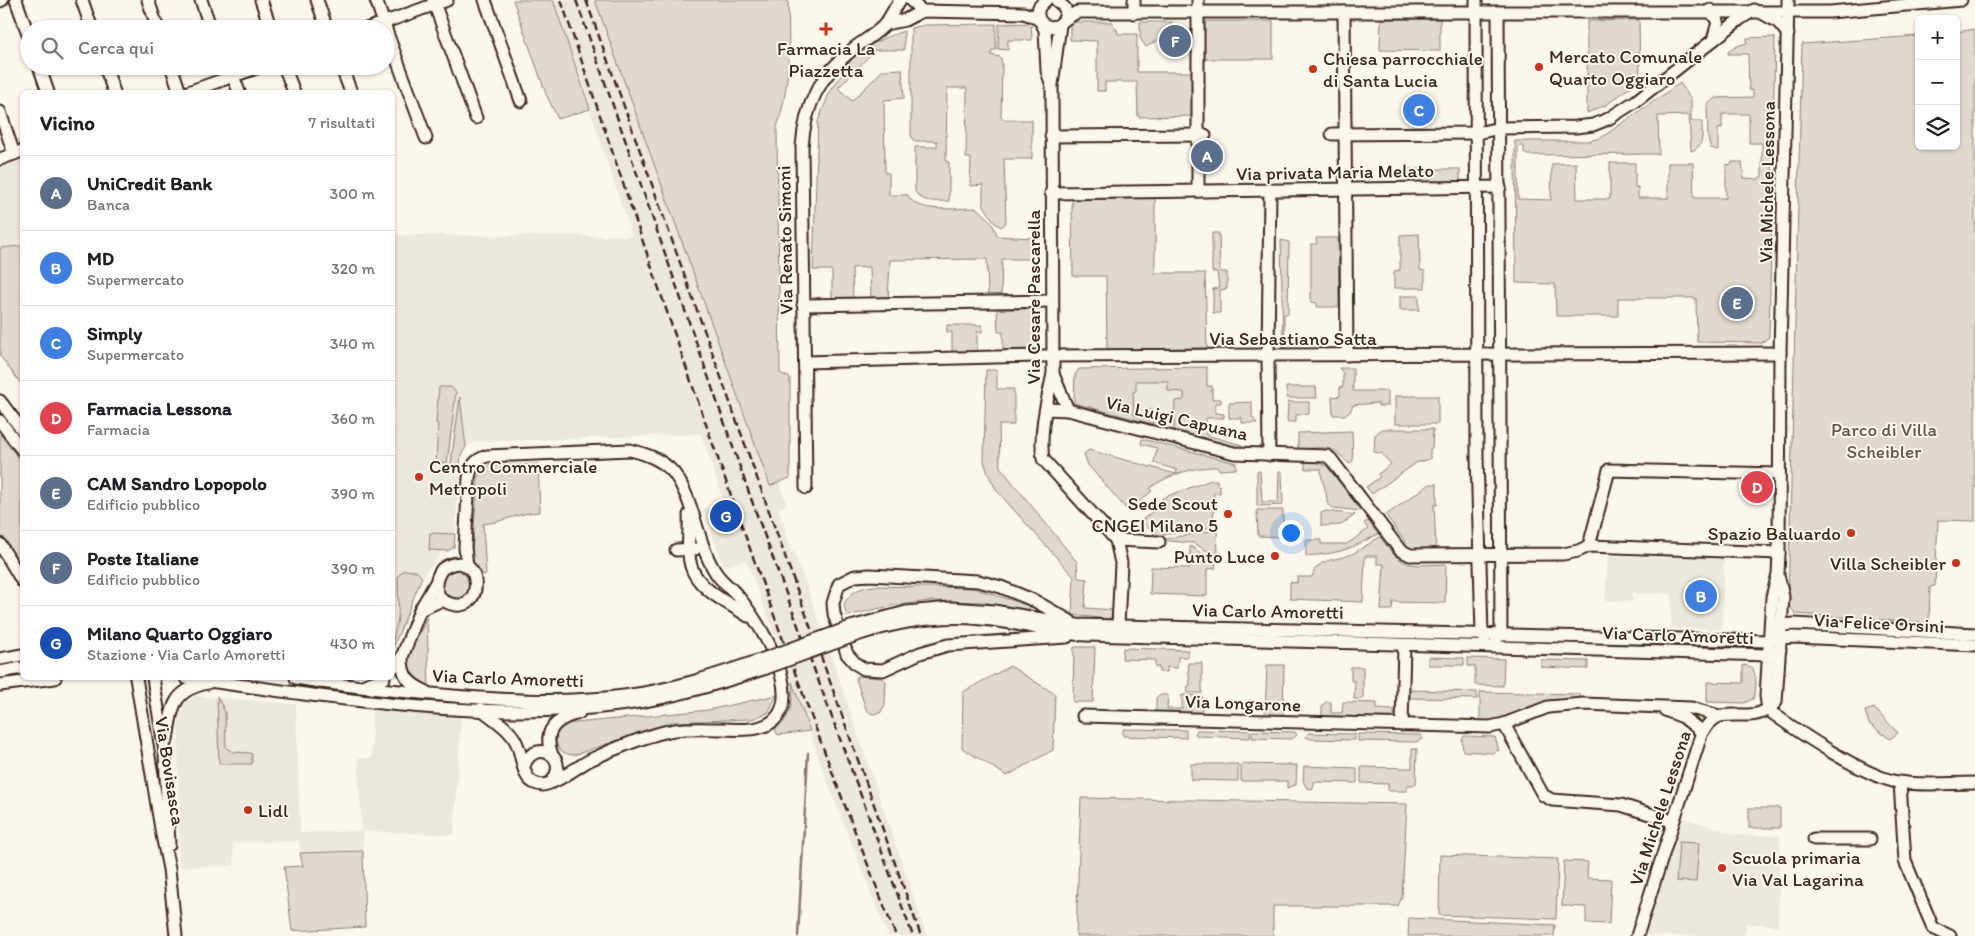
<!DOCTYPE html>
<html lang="it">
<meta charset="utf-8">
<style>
body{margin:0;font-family:Itim,sans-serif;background:#f6f6f6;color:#202124}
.controls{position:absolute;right:15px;top:15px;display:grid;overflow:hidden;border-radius:8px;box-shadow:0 1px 4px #0004}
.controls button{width:45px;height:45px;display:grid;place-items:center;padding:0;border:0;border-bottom:1px solid #e0e0e0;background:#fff;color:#202124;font:25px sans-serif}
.you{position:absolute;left:1290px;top:532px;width:18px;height:18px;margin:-12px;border:4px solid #fff;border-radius:50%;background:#1a73e8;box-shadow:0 0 0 8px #1a73e833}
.badge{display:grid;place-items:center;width:32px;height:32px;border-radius:50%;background:#1a73e8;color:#fff;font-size:16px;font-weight:700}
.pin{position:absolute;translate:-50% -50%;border:2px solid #fff;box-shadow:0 1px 5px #0006}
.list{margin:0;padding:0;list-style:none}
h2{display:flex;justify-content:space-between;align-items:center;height:65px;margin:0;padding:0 20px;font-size:21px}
h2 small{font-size:16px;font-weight:400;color:#757577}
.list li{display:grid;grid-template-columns:32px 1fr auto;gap:15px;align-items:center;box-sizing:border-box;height:75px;padding:0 20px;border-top:1px solid #e0e0e0}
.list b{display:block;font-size:19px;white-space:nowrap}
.list p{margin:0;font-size:16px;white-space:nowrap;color:#757577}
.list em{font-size:16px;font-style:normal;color:#757577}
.icon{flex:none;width:28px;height:28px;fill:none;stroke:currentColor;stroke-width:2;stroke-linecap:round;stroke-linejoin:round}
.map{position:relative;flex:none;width:1975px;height:936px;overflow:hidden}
.search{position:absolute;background:#fff;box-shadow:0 1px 4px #0004;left:20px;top:20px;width:375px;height:55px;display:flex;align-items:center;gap:12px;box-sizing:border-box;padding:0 18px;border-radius:28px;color:#757577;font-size:19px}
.panel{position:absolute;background:#fff;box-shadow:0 1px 4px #0004;left:20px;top:90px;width:375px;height:590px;border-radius:8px}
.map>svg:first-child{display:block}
</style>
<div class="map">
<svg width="1975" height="936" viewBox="0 0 1975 936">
<rect width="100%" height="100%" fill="#fbf7ec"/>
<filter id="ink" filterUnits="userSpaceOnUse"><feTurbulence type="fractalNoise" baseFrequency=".02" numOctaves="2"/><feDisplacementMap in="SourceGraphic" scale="10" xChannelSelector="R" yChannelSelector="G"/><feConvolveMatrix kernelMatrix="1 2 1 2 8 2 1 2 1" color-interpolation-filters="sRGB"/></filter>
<g filter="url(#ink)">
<g fill="#ede8dd">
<polygon points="553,0 595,0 770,485 779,482 787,505 778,509 786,530 784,531 791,552 794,551 832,658 927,936 888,936 823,771 776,637 746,560 724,567 703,509 724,502 701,434 476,442 466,447 461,455 454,547 448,551 443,551 422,577 416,571 404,570 398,582 400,586 398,618 393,633 393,235 632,236"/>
<polygon points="22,158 22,246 0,248 0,166"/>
<polygon points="1198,367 1198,436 1074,403 1075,375 1079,369"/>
<polygon points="1608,556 1724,558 1722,629 1671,628 1672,594 1632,593 1632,601 1605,601"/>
<polygon points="196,696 296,704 300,833 362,831 358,758 372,758 372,710 461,716 454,835 363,831 363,851 300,853 299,841 233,843 234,866 179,867 178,719 184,704"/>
<polygon points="1681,817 1737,835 1780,836 1778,926 1746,923 1744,936 1644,936"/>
</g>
<g fill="#dfd9ce" stroke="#8d8276">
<polygon points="513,0 553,0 590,109 558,119 546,94"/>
<path d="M595 0H788C789 45 791 84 777 127L780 373 790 378V478L770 486Z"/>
<polygon points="1381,19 1440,19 1440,51 1380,50"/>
<polygon points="1639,20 1640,80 1606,105 1587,113 1587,21"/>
<rect x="1204" y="21" width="69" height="38"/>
<polygon points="1070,22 1113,22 1114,29 1117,29 1118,34 1137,34 1137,72 1193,72 1194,116 1138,117 1137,82 1105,82 1105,91 1097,91 1097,41 1070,40"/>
<polygon points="1140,22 1172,22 1172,32 1146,47 1140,38"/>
<polygon points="1031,23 1032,40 1008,40 1008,50 998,49 999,24"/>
<path d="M996 24V50H992L991 55 1000 57 1002 62 1001 117 1006 120H1032V159H1004L1006 221 1005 224 1001 227 995 223 983 204V185L970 186 971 158H966L967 88H947L946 162H949V201C937 201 922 204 915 191V147H937V141H914L911 135V28L925 25Z"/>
<polygon points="1975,29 1975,521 1938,520 1935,586 1930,587 1929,623 1796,614 1788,605 1802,44 1919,36 1919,146 1956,146 1956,32"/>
<path d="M904 31V50H875L838 88 852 101 883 70 902 69 904 98 884 100 885 173H889V195H908C915 214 958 208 975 208 985 212 995 226 997 236L1033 238V259H1002L1001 298 988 299 987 259 890 260 888 300 871 299 870 267 852 268 853 300H832V270H813L818 121 829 94 855 54 884 38Z"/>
<path d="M1775 37 1769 337 1762 343 1697 342 1696 298H1618V316H1556L1555 284 1516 283 1515 141H1588L1601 138 1680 83 1691 99V121H1702C1702 133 1705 147 1691 151L1689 115 1658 116 1659 154 1527 155 1524 153V146H1518V199L1551 200 1552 164 1576 163 1577 199H1610V163H1635V187H1638V198H1668V163H1693L1694 198H1726V165L1732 164V162H1742L1744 178 1759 179 1762 175V143H1749V114H1722V128L1718 129V150L1711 148 1708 139 1707 105 1715 98 1753 97V91L1749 90 1748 54H1728V52L1737 46 1747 43V38Z"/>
<rect x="1410" y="169" width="50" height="13"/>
<polygon points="1155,198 1155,273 1205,273 1207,348 1107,349 1106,276 1073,276 1072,200"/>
<polygon points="1212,233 1219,233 1220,272 1227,272 1227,289 1220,290 1220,313 1213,313 1213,289 1219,288 1217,272 1212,272"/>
<polygon points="1419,234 1420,270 1425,271 1425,288 1394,288 1394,271 1400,270 1400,235"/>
<polygon points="1316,238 1338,238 1339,307 1317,307 1317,303 1311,302 1311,244 1317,244"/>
<polygon points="1281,240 1289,242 1288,314 1284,314 1285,348 1283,348"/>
<polygon points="22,246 22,385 0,356 0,248"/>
<rect x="1400" y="296" width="19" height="14"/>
<polygon points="997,309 1034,309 1033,350 1003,351 1003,332 998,332"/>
<polygon points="947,325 982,325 982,332 977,332 977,351 952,352 952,332 947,332"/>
<polygon points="1207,367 1207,386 1212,386 1212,399 1221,399 1221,403 1215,403 1215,413 1224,414 1224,418 1206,418 1206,435 1242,445 1241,448 1174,430 1175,401 1184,400 1184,392 1168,391 1168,381 1136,381 1136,391 1133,392 1134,415 1145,418 1145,410 1153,410 1153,424 1074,403 1075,375 1079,369"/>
<polygon points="1339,368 1353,368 1353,391 1388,391 1388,406 1378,406 1378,403 1353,405 1350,412 1345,415 1333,415 1332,397 1340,396 1340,387 1343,387 1343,373"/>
<polygon points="986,370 997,370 997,389 1014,389 1014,425 999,425 1000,467 1077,562 1078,578 1087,579 1085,608 1113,610 1113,615 1108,619 1072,615 1074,577 997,491 988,474 984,461"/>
<polygon points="439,387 451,387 456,392 447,463 436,462 438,424 436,423"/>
<polygon points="1286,387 1316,387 1317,398 1287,398"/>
<rect x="1395" y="396" width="43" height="28"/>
<polygon points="460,397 466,447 461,455 460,465 451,464"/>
<polygon points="1252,402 1252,417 1257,423 1242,423 1242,418 1229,418 1229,403"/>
<polygon points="1288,402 1309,402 1309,414 1296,415 1296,422 1287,422"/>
<polygon points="1382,429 1433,429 1432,448 1430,449 1430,459 1416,463 1372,494 1366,487 1380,477 1378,474 1391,464 1381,453 1374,452 1375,435"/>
<path d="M1352 431 1353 461 1349 464C1331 443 1325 448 1298 449V433Z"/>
<polygon points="0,434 22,463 22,565 0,536"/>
<path d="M1142 439 1236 463V469L1219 470 1218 467C1197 466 1167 475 1150 488L1152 491 1128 511 1088 465 1084 454 1089 450 1176 474 1177 470 1154 463 1157 448 1141 444Z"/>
<path d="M1305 462H1315L1327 466 1361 511 1333 508 1327 503C1327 487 1321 484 1321 469H1305Z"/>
<path d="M538 464 540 512C521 512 503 522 483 524L486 575H483L473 562 472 553 478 477 482 469 488 466Z"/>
<polygon points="1257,471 1260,471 1262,502 1278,502 1279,471 1282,471 1283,505 1257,506"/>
<polygon points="1211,480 1217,480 1217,485 1220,486 1220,493 1214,493 1213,527 1156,536 1141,521 1164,502 1162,498"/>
<polygon points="1430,484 1437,484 1437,505 1434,505 1436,548 1410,549 1386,515"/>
<polygon points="1257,510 1283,510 1283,537 1258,536"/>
<polygon points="1326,511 1355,515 1341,525 1321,526 1321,513"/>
<path d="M1368 521 1378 534C1347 551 1340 553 1306 556V540H1321V544H1347L1368 529 1364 523Z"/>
<polygon points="1217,530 1218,557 1193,543 1158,540"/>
<polygon points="430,533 455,534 454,547 448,551 429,550"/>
<path d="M1380 537C1404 570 1407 565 1446 564L1445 603 1393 602 1392 610H1381L1384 564H1377V556H1365L1363 602 1290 599V582L1297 583V577H1312C1317 557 1337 561 1352 554 1361 549 1371 542 1380 537Z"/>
<polygon points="1190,546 1215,562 1216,568 1207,569 1207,596 1150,594 1151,567 1190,568"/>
<circle cx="456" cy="584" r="16"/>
<path d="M404 570 416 571 422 577 393 648C392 636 397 628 398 617 399 602 398 590 398 576Z"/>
<path d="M874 586 973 588 1030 606 1029 610 982 602 930 601 890 606 847 616 844 605C849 592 861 587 874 586Z"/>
<polygon points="427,617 429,688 411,677 407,663 409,655"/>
<polygon points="1074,647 1095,647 1093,702 1073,702"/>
<polygon points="1123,648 1188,650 1188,657 1178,657 1177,668 1167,667 1167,672 1159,672 1159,667 1155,667 1155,660 1122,659"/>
<polygon points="1428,657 1464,658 1464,665 1428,665"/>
<polygon points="1468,658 1504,659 1503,686 1475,685 1475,666 1468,666"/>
<polygon points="1541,660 1588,661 1588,669 1541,667"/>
<polygon points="1188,663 1202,663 1202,693 1187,693 1188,686 1190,685"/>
<polygon points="1267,665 1284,665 1283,716 1265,716"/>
<path d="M1743 665 1752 667C1757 675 1757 690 1753 699L1744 703 1707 702V682L1743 683Z"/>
<polygon points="1010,666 1055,694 1053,750 1007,776 962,748 963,692"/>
<polygon points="1351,667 1363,667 1363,699 1354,699 1355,681 1351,681"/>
<polygon points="857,676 881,678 886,681 885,705 880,713 872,714 866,709 856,679"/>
<path d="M792 682 810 731 778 735 775 730C791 718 794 702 792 682Z"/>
<polygon points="1410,690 1477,692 1477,699 1410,698"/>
<path d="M1480 692 1580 694 1579 699C1568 699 1555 700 1544 703 1521 709 1504 721 1480 721Z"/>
<path d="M777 695 768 713 752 719 672 722 574 755C558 754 553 744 558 729L565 724 708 710Z"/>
<polygon points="1159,695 1168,695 1167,709 1182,709 1182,695 1202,696 1202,714 1156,713 1156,698"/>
<polygon points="217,696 225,712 226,748 234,752 250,753 252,754 252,764 219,764"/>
<polygon points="1326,702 1331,702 1331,713 1342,713 1343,702 1377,703 1377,709 1394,710 1394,719 1322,717 1322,705"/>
<polygon points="1874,708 1898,733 1890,739 1869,724 1865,711"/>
<polygon points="1123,729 1186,730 1186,738 1123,736"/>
<polygon points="1197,730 1250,731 1250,738 1198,736 1195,734"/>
<polygon points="1252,731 1295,732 1297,735 1292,739 1252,738"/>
<polygon points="1308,733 1355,734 1355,740 1311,739 1306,737"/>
<polygon points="1358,734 1421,735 1423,738 1417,742 1358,741"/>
<polygon points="1464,736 1495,737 1499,751 1496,750 1493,753 1463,751 1462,740"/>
<polygon points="1412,749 1417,749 1416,785 1407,785 1407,791 1388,791 1388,784 1361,783 1361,767 1412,768"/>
<polygon points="1191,764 1238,764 1238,781 1191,780"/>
<polygon points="1241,764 1297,765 1296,785 1287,788 1287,781 1241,781"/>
<polygon points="1304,766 1357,768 1357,783 1314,782 1313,789 1307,788 1303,781"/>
<polygon points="1081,798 1407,804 1402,897 1398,906 1273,906 1273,936 1076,936"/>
<rect x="1749" y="808" width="31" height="20"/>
<polygon points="1679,842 1699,843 1696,882 1676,881"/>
<polygon points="363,851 365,927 292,931 284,867 303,866 300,853"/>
<polygon points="1440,855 1558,859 1556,919 1439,915"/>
<polygon points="1564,861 1588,862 1587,878 1611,879 1609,924 1586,923 1586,907 1562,906"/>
<polygon points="1409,918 1555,925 1554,936 1408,936"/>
</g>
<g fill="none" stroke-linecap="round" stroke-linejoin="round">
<polyline stroke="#85796d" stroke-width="2.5" points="798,936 808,753"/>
<g stroke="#3b2a1e" stroke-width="15">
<g id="minor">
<polyline points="16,0 29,37"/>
<polyline points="82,0 92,29"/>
<polyline points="148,0 158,29"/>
<polyline points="201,0 211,29"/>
<polyline points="261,0 271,29"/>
<polyline points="317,0 327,29"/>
<polyline points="376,0 386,29"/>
<polyline points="433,0 476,118"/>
<polyline points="485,0 521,101"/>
<polyline points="910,0 922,11"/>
<path d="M1046 0 1039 7C1031 32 1070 34 1065 8L1056 0"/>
<polyline points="1476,0 1477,456 1482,634 1485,639"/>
<polyline points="0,1 2,0"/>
<polyline points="1710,10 1718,22 1713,40"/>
<polyline points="1344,12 1347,355"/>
<polyline points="1760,12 1778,22 1788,34"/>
<polyline points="1134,13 1134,0"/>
<polyline points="1064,20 1077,12 1830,12 1961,0"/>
<polyline points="885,24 905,20 922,11 1023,13 1033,16 1039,20"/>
<polyline points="1042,24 1045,30 1047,71 1051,83"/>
<path d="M1060 25 1052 85 1053 374C1047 402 1039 431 1043 459L1116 540 1121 563 1118 626"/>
<polyline points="366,29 447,0"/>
<polyline points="386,30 426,138"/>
<polyline points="39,66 48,92"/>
<polyline points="105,66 114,92"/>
<polyline points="171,66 180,92"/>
<polyline points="284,66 294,92"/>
<polyline points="341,66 351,92"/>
<polyline points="233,76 239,92"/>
<polyline points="188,92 262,66"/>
<polyline points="0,112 14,154"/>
<polyline points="1332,134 1477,133 1500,128 1576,127 1593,125 1608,119 1636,101 1740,19 1754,10"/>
<polyline points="1051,136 1205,135"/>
<polyline points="0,159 22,151"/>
<polyline points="1198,191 1198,0"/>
<polyline points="1051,193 1500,187"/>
<polyline points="803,305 1052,301"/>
<polyline points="805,362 1036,356 1780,353"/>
<polyline points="1053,374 1068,410"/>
<polyline points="0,401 22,430"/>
<polyline points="1046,409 1068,410 1234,453 1327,456 1331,459 1400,550 1410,555 1563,554 1578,551 1589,546 1779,553"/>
<polyline points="0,421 22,450"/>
<polyline points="1269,455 1268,355 1270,190"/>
<path d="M806 488 802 147C805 105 819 76 853 49 863 41 878 33 886 23 891 16 895 7 900 0"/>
<path d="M689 515C690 531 686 550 691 566 698 590 729 603 748 616"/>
<polyline points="1116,540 1159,542"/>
<polyline points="0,544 22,581"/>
<polyline points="1589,546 1609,470 1779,474"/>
<polyline points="676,550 695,549"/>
<path d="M467 567 465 547 469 478C471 465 475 460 487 456L630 450C646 454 661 459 673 472 695 500 696 543 716 573 721 581 730 587 737 595 757 619 801 687 777 717 764 733 739 729 720 729 705 729 690 728 675 730 652 733 611 750 590 760 575 768 559 782 543 785 519 784 525 757 515 740 508 727 492 718 481 709"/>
<path d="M420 610 442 600C488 626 485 541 442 569 434 581 434 589 442 600"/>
<polyline points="851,627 906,612 951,608 994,611 1077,625 1118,626 1770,641"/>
<polyline points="1776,629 1782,625 1794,624 1975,634"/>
<path d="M854 636C896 622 938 614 982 619 1017 622 1052 633 1087 635L1768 655 1780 650"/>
<polyline points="1067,637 948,645 920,653 883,670 864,669 856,664 847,654 834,614 833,603 839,584 855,576 870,575 978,581 1001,587 1035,601 1070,621"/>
<polyline points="1781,638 1793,637 1975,645"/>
<polyline points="1496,639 1501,634 1498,12"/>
<path d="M402 657C402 676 408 683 425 691"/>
<polyline points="0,659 22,655"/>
<polyline points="392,668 402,657 420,610 435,584"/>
<polyline points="0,672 22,668"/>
<polyline points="136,678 162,835 169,869 176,936"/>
<polyline points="153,678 165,752 169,845"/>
<path d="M186 678C331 697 481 724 627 704 675 697 720 683 766 668"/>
<path d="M296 678C342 686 386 690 431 694 496 700 560 704 624 696 672 690 717 675 763 659"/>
<polyline points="0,685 55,678"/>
<polyline points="362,686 384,678"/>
<polyline points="1665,710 1683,717 1702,732"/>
<polyline points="1768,710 1766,696 1772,597 1778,574 1779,553 1780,353 1788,0"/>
<path d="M1768 710C1797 731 1865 777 1898 782 1922 786 1950 783 1975 783"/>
<polyline points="1083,716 1490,727 1504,724 1548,707 1583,704 1691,708 1719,716"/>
<polyline points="1504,724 1543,795 1552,800 1621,805 1672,821"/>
<polyline points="1402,725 1404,645"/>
<path d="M167 740C172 708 172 690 208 683"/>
<path d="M552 755C542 730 556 719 579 713"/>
<path d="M524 766C533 738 570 755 553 780"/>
<polyline points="1900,783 1905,861 1933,928"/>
<polyline points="1814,839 1870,839"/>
<polyline points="1933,928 1950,936"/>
<path d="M1637 936 1702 732C1707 726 1712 718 1720 716 1743 712 1757 722 1776 702L1783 597 1779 579"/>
</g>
</g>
<use href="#minor" stroke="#fbf7ec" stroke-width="11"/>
<g stroke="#3b2a1e" stroke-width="2.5" stroke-dasharray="8 4" stroke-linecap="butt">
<path d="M561 0C667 314 773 628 896 936"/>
<polyline points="576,0 754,507 913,936"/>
<polyline points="586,0 921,936"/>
</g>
<g stroke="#3b2a1e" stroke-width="15" stroke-linecap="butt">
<g id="minor-bridge">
<polyline points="763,659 851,627"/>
<polyline points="766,668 854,636"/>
</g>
</g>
<use href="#minor-bridge" stroke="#fbf7ec" stroke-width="11"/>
</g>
</g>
<g fill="#c8321e" stroke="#fbf7ec" stroke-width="2">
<path d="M823.5 21.5h5v5h5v5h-5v5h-5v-5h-5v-5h5z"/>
<circle cx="1539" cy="67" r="5"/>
<circle cx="1313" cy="69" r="5"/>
<circle cx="419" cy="477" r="5"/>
<circle cx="1228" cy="514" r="5"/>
<circle cx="1851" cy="533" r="5"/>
<circle cx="1275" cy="556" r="5"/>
<circle cx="1956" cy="563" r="5"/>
<circle cx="248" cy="810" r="5"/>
<circle cx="1722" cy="868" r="5"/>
</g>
<g text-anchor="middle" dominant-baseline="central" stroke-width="4" stroke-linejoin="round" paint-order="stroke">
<g font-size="19" fill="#3b2a1e" stroke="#fbf7ec" text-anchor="start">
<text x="826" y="48" text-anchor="middle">Farmacia La<tspan x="826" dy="22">Piazzetta</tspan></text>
<text x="1549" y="56">Mercato Comunale<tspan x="1549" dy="22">Quarto Oggiaro</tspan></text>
<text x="1323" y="58">Chiesa parrocchiale<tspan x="1323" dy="22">di Santa Lucia</tspan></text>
<text x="429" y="466">Centro Commerciale<tspan x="429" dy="22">Metropoli</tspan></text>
<text x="1218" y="503" text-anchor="end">Sede Scout<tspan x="1218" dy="22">CNGEI Milano 5</tspan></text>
<text x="1841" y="533" text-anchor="end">Spazio Baluardo</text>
<text x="1265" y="556" text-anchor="end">Punto Luce</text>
<text x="1946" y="563" text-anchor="end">Villa Scheibler</text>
<text x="258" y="810">Lidl</text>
<text x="1732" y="857">Scuola primaria<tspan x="1732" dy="22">Via Val Lagarina</tspan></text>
</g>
<g font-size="19" fill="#3b2a1e" stroke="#fbf7ec">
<text transform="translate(1335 172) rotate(-1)">Via privata Maria Melato</text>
<text transform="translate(1767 182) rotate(-89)">Via Michele Lessona</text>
<text transform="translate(785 240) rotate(-91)">Via Renato Simoni</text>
<text transform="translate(1033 297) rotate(-90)">Via Cesare Pascarella</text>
<text x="1293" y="338">Via Sebastiano Satta</text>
<text transform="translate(1177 418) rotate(13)">Via Luigi Capuana</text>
<text transform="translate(1268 611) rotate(1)">Via Carlo Amoretti</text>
<text transform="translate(1879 623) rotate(3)">Via Felice Orsini</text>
<text transform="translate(1678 635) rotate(2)">Via Carlo Amoretti</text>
<text transform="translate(508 678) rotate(2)">Via Carlo Amoretti</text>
<text transform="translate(1243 703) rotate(2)">Via Longarone</text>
<text transform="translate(170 771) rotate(81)">Via Bovisasca</text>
<text transform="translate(1660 808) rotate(-72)">Via Michele Lessona</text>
</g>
<g font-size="19" fill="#64564a" stroke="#fbf7ec">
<text x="1884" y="429">Parco di Villa<tspan x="1884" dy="22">Scheibler</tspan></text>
</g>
</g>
</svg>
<div class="controls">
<button>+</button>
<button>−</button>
<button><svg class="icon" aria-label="layers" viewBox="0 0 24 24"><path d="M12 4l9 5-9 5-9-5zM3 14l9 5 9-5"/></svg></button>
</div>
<div class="you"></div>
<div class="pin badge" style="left:1207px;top:156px;background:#5c6f8a">A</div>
<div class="pin badge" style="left:1701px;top:596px;background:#3f7fe0">B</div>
<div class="pin badge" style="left:1419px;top:110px;background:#3f7fe0">C</div>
<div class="pin badge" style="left:1757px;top:487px;background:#e0444e">D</div>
<div class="pin badge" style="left:1737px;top:303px;background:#5c6f8a">E</div>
<div class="pin badge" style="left:1175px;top:41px;background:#5c6f8a">F</div>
<div class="pin badge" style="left:726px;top:516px;background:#1a4fb4">G</div>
<div class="search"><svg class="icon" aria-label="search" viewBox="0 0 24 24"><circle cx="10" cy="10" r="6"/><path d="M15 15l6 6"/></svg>Cerca qui</div>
<section class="panel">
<h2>Vicino<small>7 risultati</small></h2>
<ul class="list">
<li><span class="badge" style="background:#5c6f8a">A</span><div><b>UniCredit Bank</b><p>Banca</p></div><em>300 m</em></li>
<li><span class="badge" style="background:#3f7fe0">B</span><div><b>MD</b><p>Supermercato</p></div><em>320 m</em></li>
<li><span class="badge" style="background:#3f7fe0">C</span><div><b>Simply</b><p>Supermercato</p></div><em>340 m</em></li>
<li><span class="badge" style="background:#e0444e">D</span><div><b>Farmacia Lessona</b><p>Farmacia</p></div><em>360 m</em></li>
<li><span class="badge" style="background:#5c6f8a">E</span><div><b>CAM Sandro Lopopolo</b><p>Edificio pubblico</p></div><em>390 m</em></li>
<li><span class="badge" style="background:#5c6f8a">F</span><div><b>Poste Italiane</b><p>Edificio pubblico</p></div><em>390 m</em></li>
<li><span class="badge" style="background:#1a4fb4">G</span><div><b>Milano Quarto Oggiaro</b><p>Stazione · Via Carlo Amoretti</p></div><em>430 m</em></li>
</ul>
</section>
</div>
